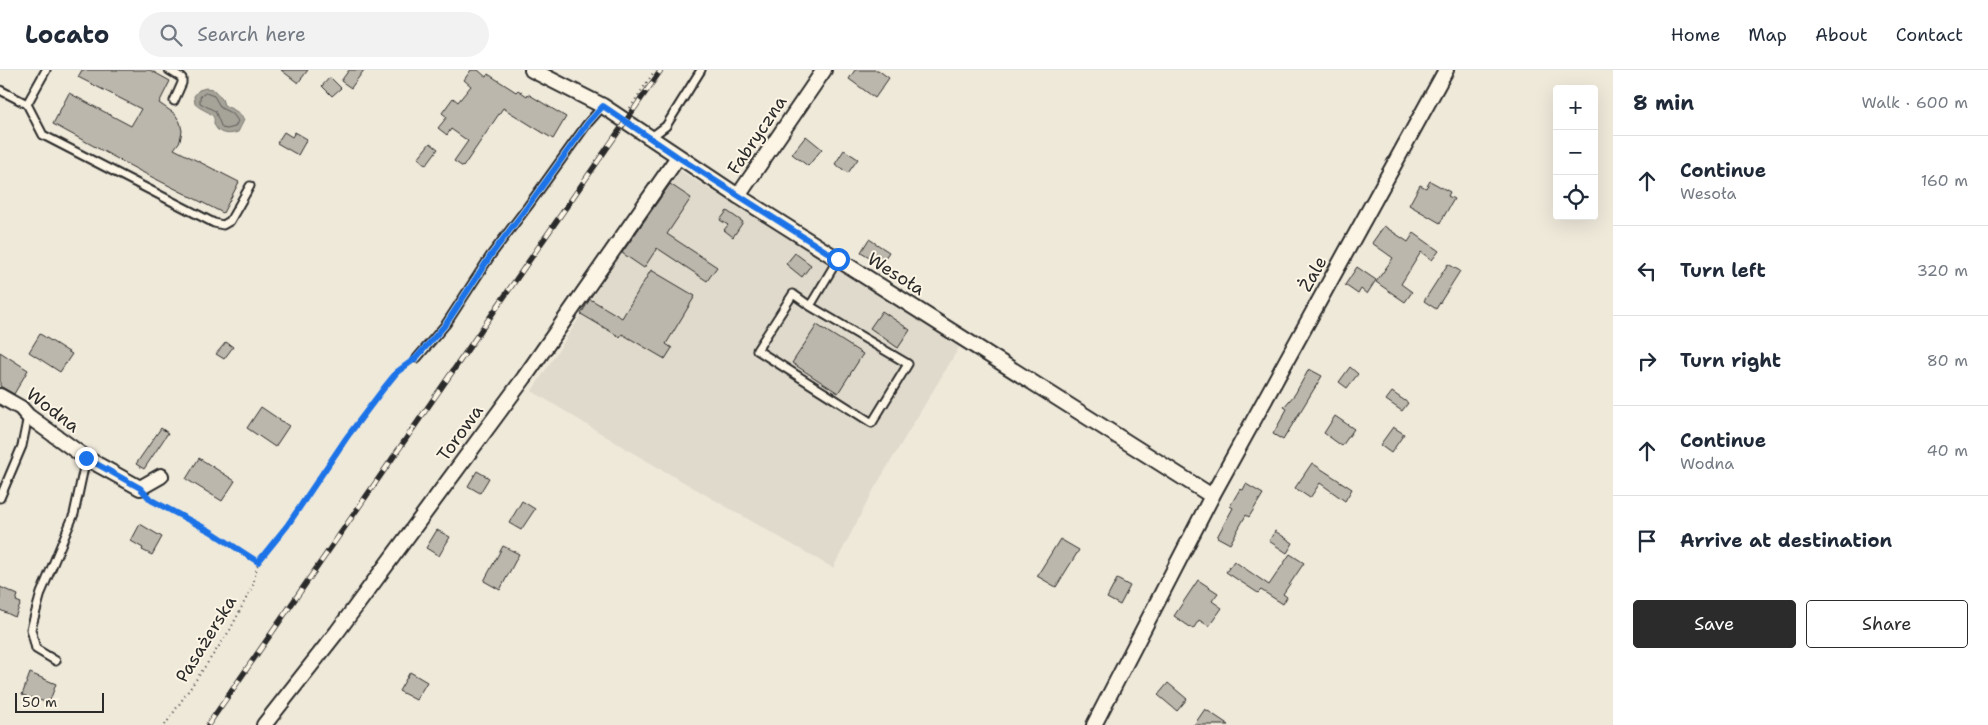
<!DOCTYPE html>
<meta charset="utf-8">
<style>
body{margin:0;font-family:"Shantell Sans",sans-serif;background:#f2f2f3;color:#1f2937}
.controls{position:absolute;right:15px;top:15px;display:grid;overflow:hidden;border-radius:5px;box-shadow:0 5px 20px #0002}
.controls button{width:45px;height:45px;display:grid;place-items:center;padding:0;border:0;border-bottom:1px solid #e0e1e3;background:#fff;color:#1f2937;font:25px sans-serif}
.scale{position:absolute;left:15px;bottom:12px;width:89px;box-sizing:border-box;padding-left:5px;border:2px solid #2b2b2b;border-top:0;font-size:14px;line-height:18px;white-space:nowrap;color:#2b2b2b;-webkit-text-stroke:4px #fcf5e5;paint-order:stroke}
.stop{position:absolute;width:15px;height:15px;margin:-11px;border:4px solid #1a73e8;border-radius:50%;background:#fff}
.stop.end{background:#1a73e8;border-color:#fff;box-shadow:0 1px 5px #0008}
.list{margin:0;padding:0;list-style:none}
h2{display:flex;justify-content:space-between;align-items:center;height:65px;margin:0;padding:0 20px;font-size:21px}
h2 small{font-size:16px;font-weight:400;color:#747a83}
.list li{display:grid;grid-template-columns:32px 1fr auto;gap:15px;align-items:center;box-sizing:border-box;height:90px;padding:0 20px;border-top:1px solid #e0e1e3}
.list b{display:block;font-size:19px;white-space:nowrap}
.list p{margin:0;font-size:16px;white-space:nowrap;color:#747a83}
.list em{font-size:16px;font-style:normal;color:#747a83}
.actions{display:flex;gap:10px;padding:15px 20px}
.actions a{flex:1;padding:11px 0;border:1px solid #2b2b2b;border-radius:5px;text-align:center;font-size:18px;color:#2b2b2b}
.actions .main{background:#2b2b2b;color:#fff}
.icon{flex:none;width:28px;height:28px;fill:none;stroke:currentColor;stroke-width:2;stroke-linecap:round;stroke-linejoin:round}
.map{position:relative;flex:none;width:1613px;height:655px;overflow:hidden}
header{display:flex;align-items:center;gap:30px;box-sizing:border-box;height:70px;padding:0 25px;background:#fff;border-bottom:1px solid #e0e1e3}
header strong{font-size:24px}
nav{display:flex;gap:28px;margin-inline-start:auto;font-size:18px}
.search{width:350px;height:45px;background:#f2f2f3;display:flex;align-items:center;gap:12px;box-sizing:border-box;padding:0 18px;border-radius:28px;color:#747a83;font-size:19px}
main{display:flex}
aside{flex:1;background:#fff}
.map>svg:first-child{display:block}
</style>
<header>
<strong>Locato</strong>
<div class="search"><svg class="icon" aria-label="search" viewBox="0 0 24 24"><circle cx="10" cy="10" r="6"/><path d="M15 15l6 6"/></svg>Search here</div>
<nav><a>Home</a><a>Map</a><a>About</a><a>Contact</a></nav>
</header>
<main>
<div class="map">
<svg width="1613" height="655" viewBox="0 0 1613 655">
<rect width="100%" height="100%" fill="#efe9da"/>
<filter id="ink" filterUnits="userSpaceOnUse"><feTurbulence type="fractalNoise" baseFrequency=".02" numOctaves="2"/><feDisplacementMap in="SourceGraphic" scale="10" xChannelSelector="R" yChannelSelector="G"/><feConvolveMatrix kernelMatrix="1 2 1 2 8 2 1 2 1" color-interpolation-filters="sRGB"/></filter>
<g filter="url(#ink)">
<polygon fill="#e0dacc" points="676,98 960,276 874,419 833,498 633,383 532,321"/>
<path fill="#a6a399" stroke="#75736d" d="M206 18 213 19 222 29 224 35C233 40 238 40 244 50L238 62C229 65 217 65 214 53 214 49 215 49 212 45 208 41 200 39 195 34L194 26 199 20Z"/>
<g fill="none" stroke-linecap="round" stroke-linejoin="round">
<polygon stroke="#5c5b57" stroke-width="1" points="206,23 214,26 221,38 233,44 238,51 235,57 227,59 222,58 215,41 200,33 200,27"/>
</g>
<g fill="#bcb7ac" stroke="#2b2b2b">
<polygon points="82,0 150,0 170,11 159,33 175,44 180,52 182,61 180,71 174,79 239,112 223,143 140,101 53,54 69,23 131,56 141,39 78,7"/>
<polygon points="281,0 308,0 298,13"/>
<polygon points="349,0 364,0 351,18 341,11"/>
<polygon points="471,0 478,0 486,7 488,4 516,22 518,20 527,26 528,24 566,47 553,69 503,38 463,97 454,91 468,71 451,59 447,65 438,58 447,47 442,43 453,28 458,32 471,16 464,10"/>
<polygon points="855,0 878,0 889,8 875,28 849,9"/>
<polygon points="330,7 341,18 332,26 322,16"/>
<polygon points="284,62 292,67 295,62 307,69 298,85 277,73"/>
<polygon points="806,66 822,79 808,96 792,84"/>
<polygon points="430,73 438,79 426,95 418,88"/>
<polygon points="844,80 858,89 848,103 835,94"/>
<polygon points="1430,111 1450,122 1448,126 1454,129 1440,153 1409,135 1420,115 1426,118"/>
<polygon points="670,114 691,128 667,164 717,197 707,211 657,178 644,198 622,183"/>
<polygon points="727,141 743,152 733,167 724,160 728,155 720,150"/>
<polygon points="1384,156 1408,172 1414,163 1439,181 1432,190 1421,182 1401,214 1412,222 1405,232 1376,212 1393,188 1372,173"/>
<polygon points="869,169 889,182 881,194 861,182"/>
<polygon points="795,183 811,195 802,207 786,194"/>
<polygon points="1448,194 1460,201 1436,239 1424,231"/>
<polygon points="1357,197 1376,210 1367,224 1361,219 1358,224 1345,215"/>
<polygon points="651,200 695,226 666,274 672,278 665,289 622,264 620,267 581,244 590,229 622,248"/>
<polygon points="882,241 910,260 898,278 870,258"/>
<polygon points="817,255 863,284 838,323 792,293"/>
<polygon points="40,264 72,284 60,302 29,282"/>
<polygon points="226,272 233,277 224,289 216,284"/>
<polygon points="0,282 28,300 14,324 0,316"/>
<polygon points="1350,297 1358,304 1347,318 1339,312"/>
<polygon points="1309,299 1322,306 1283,370 1273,364 1287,339 1284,337 1295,324"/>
<polygon points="1392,322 1408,333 1402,341 1386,330"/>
<polygon points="261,337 289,356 275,377 247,358"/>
<polygon points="1335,346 1354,359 1342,376 1324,363"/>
<polygon points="1393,357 1404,364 1391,383 1380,375"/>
<polygon points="161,358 168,363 144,399 136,394"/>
<polygon points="199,388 235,411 222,431 186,409"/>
<polygon points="1312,393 1352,419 1345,431 1320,413 1310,428 1295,418"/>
<polygon points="477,401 489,408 480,423 468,416"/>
<polygon points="1246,414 1263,424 1249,447 1246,445 1230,474 1217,467 1233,438 1230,436 1240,419 1243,420"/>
<polygon points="522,431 535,439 521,460 509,453"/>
<polygon points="140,454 162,467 152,485 142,480 143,478 131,471"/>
<polygon points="437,460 450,467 439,486 426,478"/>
<polygon points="1275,461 1293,473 1287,483 1269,471"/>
<polygon points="1060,469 1079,480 1056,517 1037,506"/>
<polygon points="503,476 519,484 500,520 484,511"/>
<polygon points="1290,484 1304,493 1283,524 1287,527 1283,534 1261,520 1258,523 1226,502 1234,491 1269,515"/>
<polygon points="1117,509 1130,516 1120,535 1107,528"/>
<polygon points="1198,510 1218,523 1212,531 1222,538 1209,556 1199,550 1193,559 1174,546"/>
<polygon points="0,517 18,525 16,531 21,533 15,547 0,540"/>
<polygon points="410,602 427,612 416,630 399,621"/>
<polygon points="30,603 56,614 49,633 22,625"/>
<polygon points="1168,613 1187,629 1177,641 1158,625"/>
<polygon points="1205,639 1229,655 1194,655"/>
</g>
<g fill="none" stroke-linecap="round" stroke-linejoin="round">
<g stroke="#2b2b2b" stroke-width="11">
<g id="lane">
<polyline points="169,0 182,8 182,13 174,31"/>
<polyline points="0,20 27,34 43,65 214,153 223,155 230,151 250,116"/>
<polyline points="27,34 46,0"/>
<polyline points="650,68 666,56 701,0"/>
<polyline points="810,236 908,294 872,353 757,280 793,224 810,236 838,189"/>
<polyline points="417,288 446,254 491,185 528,136 587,54 603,36"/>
<polyline points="0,428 22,376 28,346"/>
<polyline points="56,591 36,579 31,559 41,523 74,444 86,388"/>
</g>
</g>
<g stroke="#2b2b2b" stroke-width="18">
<g id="street">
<polyline points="532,0 603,36 738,126 1212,426"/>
<polyline points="738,126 824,0"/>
<polyline points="0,326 21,338 28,346 86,388 140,418 161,406"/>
<polyline points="264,655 337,562 524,308 678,87"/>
<polyline points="1094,655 1212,426 1446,0"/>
</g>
</g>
<g stroke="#2b2b2b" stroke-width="2" stroke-dasharray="1 4" stroke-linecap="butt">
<polyline points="630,38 655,0"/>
<path d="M150 428 210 461 258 492C297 444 329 392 366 343 379 325 390 307 409 294"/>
<polyline points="165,655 230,560 253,515 258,492"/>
</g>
<use href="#lane" stroke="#fcf5e5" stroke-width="7"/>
<use href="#street" stroke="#fcf5e5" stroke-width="14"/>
<g stroke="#2b2b2b" stroke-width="5.5">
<polyline id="rail" points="208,655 661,0"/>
</g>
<use href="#rail" stroke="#fcf5e5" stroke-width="4" stroke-dasharray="11" stroke-linecap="butt"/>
</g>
</g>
<g fill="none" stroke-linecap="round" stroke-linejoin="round" filter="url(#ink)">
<polyline stroke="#1a73e8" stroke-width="6" points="86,388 140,418 151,430 210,461 258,492 287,456 347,367 384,318 397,302 416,288 446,254 491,185 528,136 587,54 603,36 678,87 838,189"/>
</g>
<g text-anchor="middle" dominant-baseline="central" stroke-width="4" stroke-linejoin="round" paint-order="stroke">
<g font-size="18" fill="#2b2b2b" stroke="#fcf5e5">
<text transform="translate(757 65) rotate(-56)">Fabryczna</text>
<text transform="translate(896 204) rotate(32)">Wesoła</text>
<text transform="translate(1313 204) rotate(-61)">Żale</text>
<text transform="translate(53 340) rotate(37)">Wodna</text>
<text transform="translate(460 363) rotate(-54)">Torowa</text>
<text transform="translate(206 569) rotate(-58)">Pasażerska</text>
</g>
</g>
</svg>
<div class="controls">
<button>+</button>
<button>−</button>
<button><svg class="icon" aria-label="locate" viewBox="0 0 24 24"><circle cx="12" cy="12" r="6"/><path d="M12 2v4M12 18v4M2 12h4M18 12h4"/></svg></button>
</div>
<div class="scale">50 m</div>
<div class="stop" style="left:838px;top:189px"></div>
<div class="stop end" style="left:86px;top:388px"></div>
</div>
<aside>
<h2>8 min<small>Walk · 600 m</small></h2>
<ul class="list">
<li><svg class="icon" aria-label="ahead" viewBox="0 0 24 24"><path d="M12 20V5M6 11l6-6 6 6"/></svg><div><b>Continue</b><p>Wesoła</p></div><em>160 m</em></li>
<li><svg class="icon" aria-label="left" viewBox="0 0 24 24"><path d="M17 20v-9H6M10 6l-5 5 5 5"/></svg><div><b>Turn left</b></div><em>320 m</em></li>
<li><svg class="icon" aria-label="right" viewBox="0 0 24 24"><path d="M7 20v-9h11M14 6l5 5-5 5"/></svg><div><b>Turn right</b></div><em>80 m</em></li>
<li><svg class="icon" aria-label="ahead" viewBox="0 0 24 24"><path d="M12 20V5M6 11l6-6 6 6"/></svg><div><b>Continue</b><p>Wodna</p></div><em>40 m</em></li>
<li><svg class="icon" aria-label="arrive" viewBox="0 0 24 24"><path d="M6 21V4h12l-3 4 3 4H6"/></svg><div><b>Arrive at destination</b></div></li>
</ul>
<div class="actions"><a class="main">Save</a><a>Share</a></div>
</aside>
</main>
